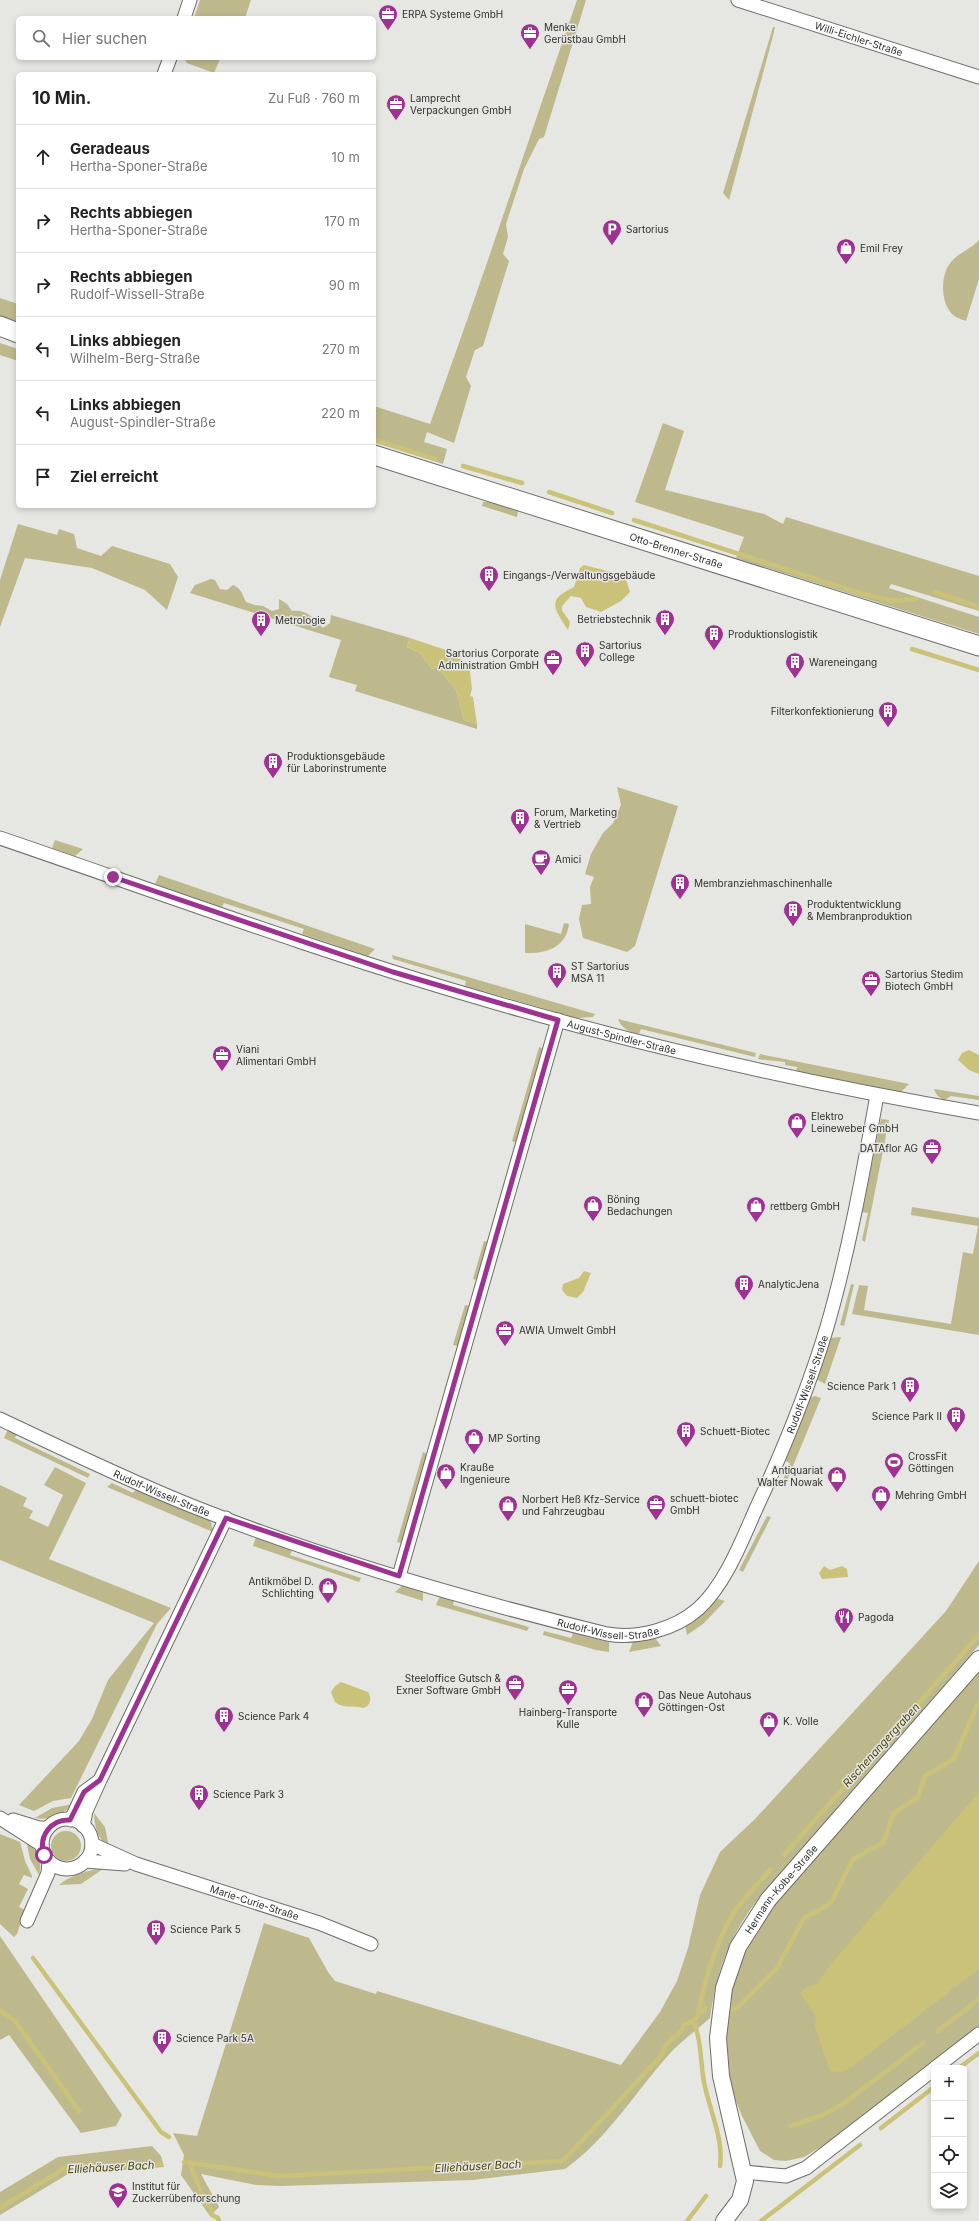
<!DOCTYPE html>
<html lang="de">
<meta charset="utf-8">
<style>
body{margin:0;font-family:Inter,sans-serif;background:#f2f2f2;color:#222}
.controls{position:absolute;right:12px;bottom:12px;display:grid;overflow:hidden;border-radius:6px;box-shadow:0 2px 6px #0003}
.controls button{width:36px;height:36px;display:grid;place-items:center;padding:0;border:0;border-bottom:1px solid #e0e0e0;background:#fff;color:#222;font:20px sans-serif}
.stop{position:absolute;width:12px;height:12px;margin:-9px;border:3px solid #9d3293;border-radius:50%;background:#fff}
.stop.end{background:#9d3293;border-color:#fff;box-shadow:0 1px 4px #0008}
.list{margin:0;padding:0;list-style:none}
h2{display:flex;justify-content:space-between;align-items:center;height:52px;margin:0;padding:0 16px;font-size:17px}
h2 small{font-size:13px;font-weight:400;color:#767676}
.list li{display:grid;grid-template-columns:26px 1fr auto;gap:12px;align-items:center;box-sizing:border-box;height:64px;padding:0 16px;border-top:1px solid #e0e0e0}
.list b{display:block;font-size:15px;white-space:nowrap}
.list p{margin:0;font-size:13px;white-space:nowrap;color:#767676}
.list em{font-size:13px;font-style:normal;color:#767676}
.icon{flex:none;width:22px;height:22px;fill:none;stroke:currentColor;stroke-width:2;stroke-linecap:round;stroke-linejoin:round}
.map{position:relative;flex:none;width:979px;height:2221px;overflow:hidden}
.search{position:absolute;background:#fff;box-shadow:0 2px 6px #0003;left:16px;top:16px;width:360px;height:44px;display:flex;align-items:center;gap:10px;box-sizing:border-box;padding:0 14px;border-radius:6px;color:#767676;font-size:15px}
.panel{position:absolute;background:#fff;box-shadow:0 2px 6px #0003;left:16px;top:72px;width:360px;height:436px;border-radius:6px}
.map>svg:first-child{display:block}
</style>
<div class="map">
<svg width="979" height="2221" viewBox="0 0 979 2221">
<rect width="100%" height="100%" fill="#e6e6e2"/>
<g fill="#beb98c">
<polygon points="200,0 251,0 245,18 194,18"/>
<path d="M577 0H586L544 137 539 139 524 169 506 224 508 237 503 254 509 261 483 346 475 350 466 377 471 386 454 443 427 432 424 442 447 449 443 464 374 442V406L430 424C481 284 528 141 577 0Z"/>
<polygon points="773,27 775,27 773,36 729,200 723,193"/>
<polygon points="184,58 225,58 220,59 214,73 187,63"/>
<path d="M979 240V279L966 321C961 319 956 318 952 314 940 302 940 273 952 261 960 252 971 249 979 240Z"/>
<polygon points="0,298 18,304 18,326 0,319"/>
<polygon points="0,343 18,349 18,361 0,355"/>
<polygon points="663,423 684,431 665,490 764,514 783,524 786,517 979,576 979,611 891,584 889,588 979,617 979,634 736,558 744,537 635,502"/>
<polygon points="483,502 491,502 518,511 517,517 482,506"/>
<polygon points="18,524 57,535 59,529 74,534 77,548 101,556 112,546 170,564 178,577 167,610 145,590 92,568 25,558 0,627 0,580"/>
<path d="M211 579 215 580 220 589 227 590 233 585C242 589 242 594 246 602L255 605 263 606 272 611 279 609V599L287 604 292 611C307 609 313 618 323 628L330 623 331 615 410 638 407 647 420 653 432 669 437 667 456 690 464 720 477 724V729L355 691 357 685 329 677 341 640 190 593 195 585Z"/>
<polygon points="617,787 678,806 635,946 627,952 583,938 579,919 582,905 591,904 590,887 594,877 585,874 591,854 603,833 613,823 621,805"/>
<polygon points="55,840 83,849 75,856 52,848"/>
<polygon points="159,875 375,949 368,956 302,934 304,929 224,903 222,907 155,884"/>
<path d="M564 923 569 924C566 947 547 954 525 953V924L561 934Z"/>
<polygon points="392,955 595,1014 593,1017 577,1018 465,986 466,981 393,959"/>
<path d="M618 1019 756 1053 755 1057 641 1029 639 1034C629 1032 622 1029 618 1019Z"/>
<polygon points="539,1047 544,1049 516,1143 512,1141"/>
<polygon points="760,1054 909,1084 901,1092 796,1071 797,1067 785,1065 785,1062 758,1059"/>
<path d="M934 1089 979 1096V1100L951 1096 945 1100C939 1098 936 1095 934 1089Z"/>
<polygon points="881,1119 889,1120 865,1242 862,1240 868,1213 862,1212"/>
<polygon points="912,1207 979,1218 979,1335 852,1314 859,1285 868,1286 864,1310 951,1324 963,1252 973,1254 978,1226 911,1215"/>
<polygon points="484,1241 488,1242 477,1280 473,1279"/>
<polygon points="851,1284 854,1285 844,1326 840,1325"/>
<polygon points="465,1305 470,1306 458,1346 453,1345"/>
<polygon points="841,1337 825,1384 816,1379 830,1338"/>
<polygon points="815,1396 821,1398 786,1483 783,1480 790,1463 785,1461 810,1398"/>
<polygon points="8,1429 17,1433 15,1438 90,1474 88,1478 4,1438"/>
<polygon points="423,1452 427,1454 401,1543 397,1542"/>
<polygon points="55,1467 86,1483 49,1559 171,1608 157,1624 71,1798 53,1801 34,1811 19,1805 79,1741 92,1719 108,1680 154,1623 0,1560 0,1485 27,1498 23,1506 33,1511 29,1518 48,1527 63,1495 44,1485"/>
<polygon points="112,1483 133,1493 136,1489 205,1517 211,1522 213,1532 107,1487"/>
<polygon points="767,1516 771,1517 743,1572 739,1570"/>
<polygon points="256,1537 292,1550 290,1555 361,1578 359,1582 253,1546"/>
<path d="M979 1561V1645L755 1903C727 1941 717 1972 710 2018 698 2029 684 2039 673 2050 638 2088 607 2140 565 2169L473 2180 281 2186 256 2185 201 2174 219 2207 210 2216 181 2175 184 2155 173 2133 197 2136 264 1923 309 1938 328 1972 335 1981 376 1994 377 1991 621 2065 660 2012 677 1981 688 1948 700 1895 720 1852 755 1819 946 1611Z"/>
<polygon points="403,1585 423,1591 423,1601 395,1592"/>
<polygon points="440,1596 454,1599 453,1605 529,1627 527,1631 436,1605"/>
<polygon points="715,1598 725,1601 703,1624 687,1635 685,1625"/>
<polygon points="544,1631 571,1638 573,1633 609,1642 609,1652 596,1650 543,1635"/>
<polygon points="655,1638 661,1646 629,1652 633,1642"/>
<polygon points="979,1672 979,2026 831,2141 804,2157 786,2161 774,2160 760,2151 742,2116 731,2089 726,2035 729,2004 734,1977 749,1942 786,1889"/>
<path d="M74 1804C63 1814 50 1821 35 1818L52 1808Z"/>
<path d="M94 1813 105 1827 109 1847C98 1840 94 1826 94 1813Z"/>
<circle cx="66" cy="1846" r="15"/>
<polygon points="0,1834 20,1842 25,1861 32,1876 32,1878 24,1875 19,1884 28,1889 19,1907 25,1910 17,1934 14,1937 0,1924"/>
<path d="M26 1840C36 1849 43 1860 39 1875L30 1859Z"/>
<path d="M103 1869 81 1884 59 1885C67 1877 92 1868 103 1869Z"/>
<polygon points="0,1936 122,2115 116,2126 81,2133 9,2035 0,2040"/>
<polygon points="152,2146 161,2156 164,2167 68,2174 0,2215 0,2192 58,2157"/>
</g>
<g fill="#cac279">
<path d="M584 565 619 574 626 579 630 592 621 601 601 612 586 607 581 598 571 596 562 606V610L570 622 568 630C554 608 546 600 574 587L580 568Z"/>
<polygon points="410,638 461,655 460,659 469,663 472,689 470,696 473,697 477,724 464,720 456,690 437,667 432,669 420,653 407,647"/>
<polygon points="969,1050 979,1055 979,1074 969,1070 958,1060 962,1053"/>
<polygon points="584,1271 591,1273 583,1292 577,1298 567,1296 562,1290 563,1284 579,1278"/>
<polygon points="824,1566 830,1570 842,1566 847,1569 848,1577 822,1579 819,1573"/>
<path d="M341 1682 368 1692C372 1698 371 1706 363 1708 353 1705 344 1709 335 1702L331 1692 335 1686Z"/>
<polygon points="979,1792 979,1969 849,2069 840,2072 830,2071 815,2027 816,2016 800,1993 806,1987 817,1984 830,1965"/>
</g>
<g fill="none" stroke-linecap="round" stroke-linejoin="round">
<g stroke="#cac279" stroke-width="4.5">
<polyline points="374,440 435,459"/>
<polyline points="463,466 522,483"/>
<polyline points="549,492 612,513"/>
<polyline points="634,520 859,593 893,601 916,599"/>
<polyline points="935,592 979,607"/>
<polyline points="912,649 979,670"/>
<polyline points="784,1855 979,1635"/>
<polyline points="33,1958 161,2132 169,2137"/>
<polyline points="731,2009 737,2008 777,1968 804,1918 828,1905 833,1899 853,1859 883,1843 894,1813 918,1797 925,1776 954,1759 979,1701"/>
<polyline points="0,2011 15,2021 79,2111"/>
<path d="M698 2015C704 1983 717 1938 735 1911 746 1896 759 1883 771 1869"/>
<path d="M693 2021C702 2041 700 2061 704 2082 709 2109 724 2139 720 2166"/>
<polyline points="938,2031 979,1999"/>
<polyline points="959,2068 979,2053"/>
<polyline points="791,2126 823,2115 846,2102 923,2043"/>
<polyline points="881,2128 934,2087"/>
<polyline points="184,2162 279,2176 563,2161 661,2056 666,2045 683,2029 684,2025 693,2021 705,2008"/>
<polyline points="189,2162 205,2202 211,2208 212,2215 218,2218 219,2221"/>
<polyline points="0,2208 65,2168 160,2164"/>
<polyline points="687,2221 706,2196"/>
<polyline points="761,2221 860,2145"/>
</g>
<g stroke="#6d6d69" stroke-width="15">
<g id="minor">
<path id="s1" d="M738 0 979 77"/>
<polyline points="184,18 190,0"/>
<polyline points="164,74 170,58"/>
<path id="s2" d="M0 838C158 892 315 950 476 997 641 1046 809 1084 979 1113"/>
<path id="s3" d="M0 1419C63 1449 127 1480 192 1506 325 1559 468 1600 607 1634 637 1639 674 1630 698 1609 724 1586 741 1543 755 1511 783 1451 808 1390 827 1327 849 1251 863 1173 877 1095"/>
<polyline points="399,1576 558,1020"/>
<polyline points="0,1818 42,1845"/>
<circle cx="67" cy="1844" r="25"/>
<polyline points="13,1820 39,1828 48,1828"/>
<polyline points="71,1820 84,1792 99,1781"/>
<polyline points="83,1826 86,1811 100,1780 226,1518"/>
<path id="s4" d="M92 1844 136 1864 319 1923 371 1944"/>
<polyline points="85,1861 125,1864"/>
<polyline points="27,1921 48,1873 49,1861"/>
<polyline points="935,2068 979,2034"/>
<polyline points="744,2172 786,2176 806,2168 934,2069"/>
</g>
</g>
<g stroke="#6d6d69" stroke-width="18">
<g id="tertiary">
<path id="s5" d="M724 2221 740 2200 745 2181 721 2076 718 2038 724 1988 738 1947 768 1900 979 1659"/>
</g>
</g>
<g stroke="#6d6d69" stroke-width="21">
<g id="secondary">
<polyline points="0,326 18,333"/>
<path id="s6" d="M374 455 979 646"/>
</g>
</g>
<use href="#minor" stroke="#fff" stroke-width="13"/>
<use href="#tertiary" stroke="#fff" stroke-width="16"/>
<use href="#secondary" stroke="#fff" stroke-width="19"/>
</g>
<g fill="none" stroke-linecap="round" stroke-linejoin="round">
<path stroke="#9d3293" stroke-width="5" d="M44 1855C38 1836 51 1819 70 1820L84 1792 100 1780 226 1518 399 1576 558 1020 393 972 113 877"/>
</g>
<defs>
<g id="office-pin" transform="scale(1)"><path d="M0 17L-7.5 6A9.5 9.5 0 1 1 7.5 6Z" fill="#9d3293" stroke="#e6e6e2"/><path d="M-6-3h4V-5.5h4V-3h4V5H-6ZM-1-4.5V-3h2v-1.5ZM-6 0V1H6V0Z" fill="#fff"/></g>
<g id="parking-pin" transform="scale(1)"><path d="M0 17L-7.5 6A9.5 9.5 0 1 1 7.5 6Z" fill="#9d3293" stroke="#e6e6e2"/><path d="M-3.5-5.5H1a3.5 3.5 0 0 1 0 7H-1V5.5H-3.5ZM-1-3.4V-.6H.8a1.4 1.4 0 0 0 0-2.8Z" fill="#fff"/></g>
<g id="shop-pin" transform="scale(1)"><path d="M0 17L-7.5 6A9.5 9.5 0 1 1 7.5 6Z" fill="#9d3293" stroke="#e6e6e2"/><path d="M-5-2.5h2.3a2.7 3.5 0 0 1 5.4 0H5L5.5 6h-11ZM-1.5-2.5h3a1.5 2.3 0 0 0-3 0Z" fill="#fff"/></g>
<g id="building-pin" transform="scale(1)"><path d="M0 17L-7.5 6A9.5 9.5 0 1 1 7.5 6Z" fill="#9d3293" stroke="#e6e6e2"/><path d="M-4-6H4V6H1V3H-1V6H-4ZM-2.5-4.3h1.7v1.8h-1.7ZM.8-4.3h1.7v1.8H.8ZM-2.5-1h1.7V.8h-1.7ZM.8-1h1.7V.8H.8Z" fill="#fff"/></g>
<g id="cafe-pin" transform="scale(1)"><path d="M0 17L-7.5 6A9.5 9.5 0 1 1 7.5 6Z" fill="#9d3293" stroke="#e6e6e2"/><path d="M-5.5-4.5H6V0H3Q3 3.5 0 3.5H-2.5Q-5.5 3.5-5.5 0ZM3-3.2v2h1.7v-2ZM-6 4.5H4V6H-6Z" fill="#fff"/></g>
<g id="stadium-pin" transform="scale(1)"><path d="M0 17L-7.5 6A9.5 9.5 0 1 1 7.5 6Z" fill="#9d3293" stroke="#e6e6e2"/><path d="M0-5a6.5 5 0 1 0 0 10a6.5 5 0 1 0 0-10ZM-3.5-1.8h7v3.6h-7Z" fill="#fff"/></g>
<g id="restaurant-pin" transform="scale(1)"><path d="M0 17L-7.5 6A9.5 9.5 0 1 1 7.5 6Z" fill="#9d3293" stroke="#e6e6e2"/><path d="M-5-6h1v4h1v-4h1v4h1v-4h1v5L-1.5 .5V6h-2V.5L-5-1ZM5-6V6H3V1.5H1.5Q1.5-4 5-6Z" fill="#fff"/></g>
<g id="university-pin" transform="scale(1)"><path d="M0 17L-7.5 6A9.5 9.5 0 1 1 7.5 6Z" fill="#9d3293" stroke="#e6e6e2"/><path d="M0-5L7-2L0 1L-7-2ZM-4 1L0 2.5L4 1V4Q0 6-4 4Z" fill="#fff"/></g>
</defs>
<g fill-rule="evenodd">
<use href="#office-pin" x="388" y="14"/>
<use href="#office-pin" x="530" y="33"/>
<use href="#office-pin" x="396" y="104"/>
<use href="#parking-pin" x="612" y="229"/>
<use href="#shop-pin" x="846" y="248"/>
<use href="#building-pin" x="489" y="575"/>
<use href="#building-pin" x="665" y="619"/>
<use href="#building-pin" x="261" y="620"/>
<use href="#building-pin" x="714" y="634"/>
<use href="#building-pin" x="585" y="651"/>
<use href="#office-pin" x="553" y="659"/>
<use href="#building-pin" x="795" y="662"/>
<use href="#building-pin" x="888" y="711"/>
<use href="#building-pin" x="273" y="762"/>
<use href="#building-pin" x="520" y="818"/>
<use href="#cafe-pin" x="541" y="859"/>
<use href="#building-pin" x="680" y="883"/>
<use href="#building-pin" x="793" y="910"/>
<use href="#building-pin" x="557" y="972"/>
<use href="#office-pin" x="871" y="980"/>
<use href="#office-pin" x="222" y="1055"/>
<use href="#shop-pin" x="797" y="1122"/>
<use href="#office-pin" x="932" y="1148"/>
<use href="#shop-pin" x="593" y="1205"/>
<use href="#shop-pin" x="756" y="1206"/>
<use href="#building-pin" x="744" y="1284"/>
<use href="#office-pin" x="505" y="1330"/>
<use href="#building-pin" x="910" y="1386"/>
<use href="#building-pin" x="956" y="1416"/>
<use href="#building-pin" x="686" y="1431"/>
<use href="#shop-pin" x="474" y="1438"/>
<use href="#stadium-pin" x="894" y="1462"/>
<use href="#shop-pin" x="446" y="1473"/>
<use href="#shop-pin" x="837" y="1476"/>
<use href="#shop-pin" x="881" y="1495"/>
<use href="#office-pin" x="656" y="1504"/>
<use href="#shop-pin" x="508" y="1505"/>
<use href="#shop-pin" x="328" y="1587"/>
<use href="#restaurant-pin" x="844" y="1617"/>
<use href="#office-pin" x="515" y="1684"/>
<use href="#office-pin" x="568" y="1689"/>
<use href="#shop-pin" x="644" y="1701"/>
<use href="#building-pin" x="224" y="1716"/>
<use href="#shop-pin" x="769" y="1721"/>
<use href="#building-pin" x="199" y="1794"/>
<use href="#building-pin" x="156" y="1929"/>
<use href="#building-pin" x="162" y="2038"/>
<use href="#university-pin" x="118" y="2192"/>
</g>
<g text-anchor="middle" dominant-baseline="central" stroke-width="3" stroke-linejoin="round" paint-order="stroke">
<g font-size="10" fill="#302f2e" stroke="#e6e6e2" text-anchor="start">
<text x="402" y="14">ERPA Systeme GmbH</text>
<text x="544" y="27">Menke<tspan x="544" dy="12">Gerüstbau GmbH</tspan></text>
<text x="410" y="98">Lamprecht<tspan x="410" dy="12">Verpackungen GmbH</tspan></text>
<text x="626" y="229">Sartorius</text>
<text x="860" y="248">Emil Frey</text>
<text x="503" y="575">Eingangs-/Verwaltungsgebäude</text>
<text x="651" y="619" text-anchor="end">Betriebstechnik</text>
<text x="275" y="620">Metrologie</text>
<text x="728" y="634">Produktionslogistik</text>
<text x="599" y="645">Sartorius<tspan x="599" dy="12">College</tspan></text>
<text x="539" y="653" text-anchor="end">Sartorius Corporate<tspan x="539" dy="12">Administration GmbH</tspan></text>
<text x="809" y="662">Wareneingang</text>
<text x="874" y="711" text-anchor="end">Filterkonfektionierung</text>
<text x="287" y="756">Produktionsgebäude<tspan x="287" dy="12">für Laborinstrumente</tspan></text>
<text x="534" y="812">Forum, Marketing<tspan x="534" dy="12">&amp; Vertrieb</tspan></text>
<text x="555" y="859">Amici</text>
<text x="694" y="883">Membranziehmaschinenhalle</text>
<text x="807" y="904">Produktentwicklung<tspan x="807" dy="12">&amp; Membranproduktion</tspan></text>
<text x="571" y="966">ST Sartorius<tspan x="571" dy="12">MSA 11</tspan></text>
<text x="885" y="974">Sartorius Stedim<tspan x="885" dy="12">Biotech GmbH</tspan></text>
<text x="236" y="1049">Viani<tspan x="236" dy="12">Alimentari GmbH</tspan></text>
<text x="811" y="1116">Elektro<tspan x="811" dy="12">Leineweber GmbH</tspan></text>
<text x="918" y="1148" text-anchor="end">DATAflor AG</text>
<text x="607" y="1199">Böning<tspan x="607" dy="12">Bedachungen</tspan></text>
<text x="770" y="1206">rettberg GmbH</text>
<text x="758" y="1284">AnalyticJena</text>
<text x="519" y="1330">AWIA Umwelt GmbH</text>
<text x="896" y="1386" text-anchor="end">Science Park 1</text>
<text x="942" y="1416" text-anchor="end">Science Park II</text>
<text x="700" y="1431">Schuett-Biotec</text>
<text x="488" y="1438">MP Sorting</text>
<text x="908" y="1456">CrossFit<tspan x="908" dy="12">Göttingen</tspan></text>
<text x="460" y="1467">Krauße<tspan x="460" dy="12">Ingenieure</tspan></text>
<text x="823" y="1470" text-anchor="end">Antiquariat<tspan x="823" dy="12">Walter Nowak</tspan></text>
<text x="895" y="1495">Mehring GmbH</text>
<text x="670" y="1498">schuett-biotec<tspan x="670" dy="12">GmbH</tspan></text>
<text x="522" y="1499">Norbert Heß Kfz-Service<tspan x="522" dy="12">und Fahrzeugbau</tspan></text>
<text x="314" y="1581" text-anchor="end">Antikmöbel D.<tspan x="314" dy="12">Schlichting</tspan></text>
<text x="858" y="1617">Pagoda</text>
<text x="501" y="1678" text-anchor="end">Steeloffice Gutsch &amp;<tspan x="501" dy="12">Exner Software GmbH</tspan></text>
<text x="658" y="1695">Das Neue Autohaus<tspan x="658" dy="12">Göttingen-Ost</tspan></text>
<text x="568" y="1712" text-anchor="middle">Hainberg-Transporte<tspan x="568" dy="12">Kulle</tspan></text>
<text x="238" y="1716">Science Park 4</text>
<text x="783" y="1721">K. Volle</text>
<text x="213" y="1794">Science Park 3</text>
<text x="170" y="1929">Science Park 5</text>
<text x="176" y="2038">Science Park 5A</text>
<text x="132" y="2186">Institut für<tspan x="132" dy="12">Zuckerrübenforschung</tspan></text>
</g>
<g font-size="10" fill="#302f2e" stroke="#e6e6e2">
<text stroke="none"><textPath href="#s1" startOffset="127">Willi-Eichler-Straße</textPath></text>
<text stroke="none"><textPath href="#s6" startOffset="317">Otto-Brenner-Straße</textPath></text>
<text stroke="none"><textPath href="#s2" startOffset="653">August-Spindler-Straße</textPath></text>
<text stroke="none"><textPath href="#s3" startOffset="994">Rudolf-Wissell-Straße</textPath></text>
<text stroke="none"><textPath href="#s3" startOffset="178">Rudolf-Wissell-Straße</textPath></text>
<text stroke="none"><textPath href="#s3" startOffset="646">Rudolf-Wissell-Straße</textPath></text>
<text stroke="none"><textPath href="#s5" startOffset="358">Hermann-Kolbe-Straße</textPath></text>
<text stroke="none"><textPath href="#s4" startOffset="173">Marie-Curie-Straße</textPath></text>
</g>
<g font-size="11" font-style="italic" fill="#484105" stroke="#e6e6e2">
<text transform="translate(881 1745) rotate(-48)">Rischenangergraben</text>
<text transform="translate(478 2166) rotate(-3)">Elliehäuser Bach</text>
<text transform="translate(111 2167) rotate(-3)">Elliehäuser Bach</text>
</g>
</g>
</svg>
<div class="controls">
<button>+</button>
<button>−</button>
<button><svg class="icon" aria-label="locate" viewBox="0 0 24 24"><circle cx="12" cy="12" r="6"/><path d="M12 2v4M12 18v4M2 12h4M18 12h4"/></svg></button>
<button><svg class="icon" aria-label="layers" viewBox="0 0 24 24"><path d="M12 4l9 5-9 5-9-5zM3 14l9 5 9-5"/></svg></button>
</div>
<div class="stop" style="left:44px;top:1855px"></div>
<div class="stop end" style="left:113px;top:877px"></div>
<div class="search"><svg class="icon" aria-label="search" viewBox="0 0 24 24"><circle cx="10" cy="10" r="6"/><path d="M15 15l6 6"/></svg>Hier suchen</div>
<section class="panel">
<h2>10 Min.<small>Zu Fuß · 760 m</small></h2>
<ul class="list">
<li><svg class="icon" aria-label="ahead" viewBox="0 0 24 24"><path d="M12 20V5M6 11l6-6 6 6"/></svg><div><b>Geradeaus</b><p>Hertha-Sponer-Straße</p></div><em>10 m</em></li>
<li><svg class="icon" aria-label="right" viewBox="0 0 24 24"><path d="M7 20v-9h11M14 6l5 5-5 5"/></svg><div><b>Rechts abbiegen</b><p>Hertha-Sponer-Straße</p></div><em>170 m</em></li>
<li><svg class="icon" aria-label="right" viewBox="0 0 24 24"><path d="M7 20v-9h11M14 6l5 5-5 5"/></svg><div><b>Rechts abbiegen</b><p>Rudolf-Wissell-Straße</p></div><em>90 m</em></li>
<li><svg class="icon" aria-label="left" viewBox="0 0 24 24"><path d="M17 20v-9H6M10 6l-5 5 5 5"/></svg><div><b>Links abbiegen</b><p>Wilhelm-Berg-Straße</p></div><em>270 m</em></li>
<li><svg class="icon" aria-label="left" viewBox="0 0 24 24"><path d="M17 20v-9H6M10 6l-5 5 5 5"/></svg><div><b>Links abbiegen</b><p>August-Spindler-Straße</p></div><em>220 m</em></li>
<li><svg class="icon" aria-label="arrive" viewBox="0 0 24 24"><path d="M6 21V4h12l-3 4 3 4H6"/></svg><div><b>Ziel erreicht</b></div></li>
</ul>
</section>
</div>
